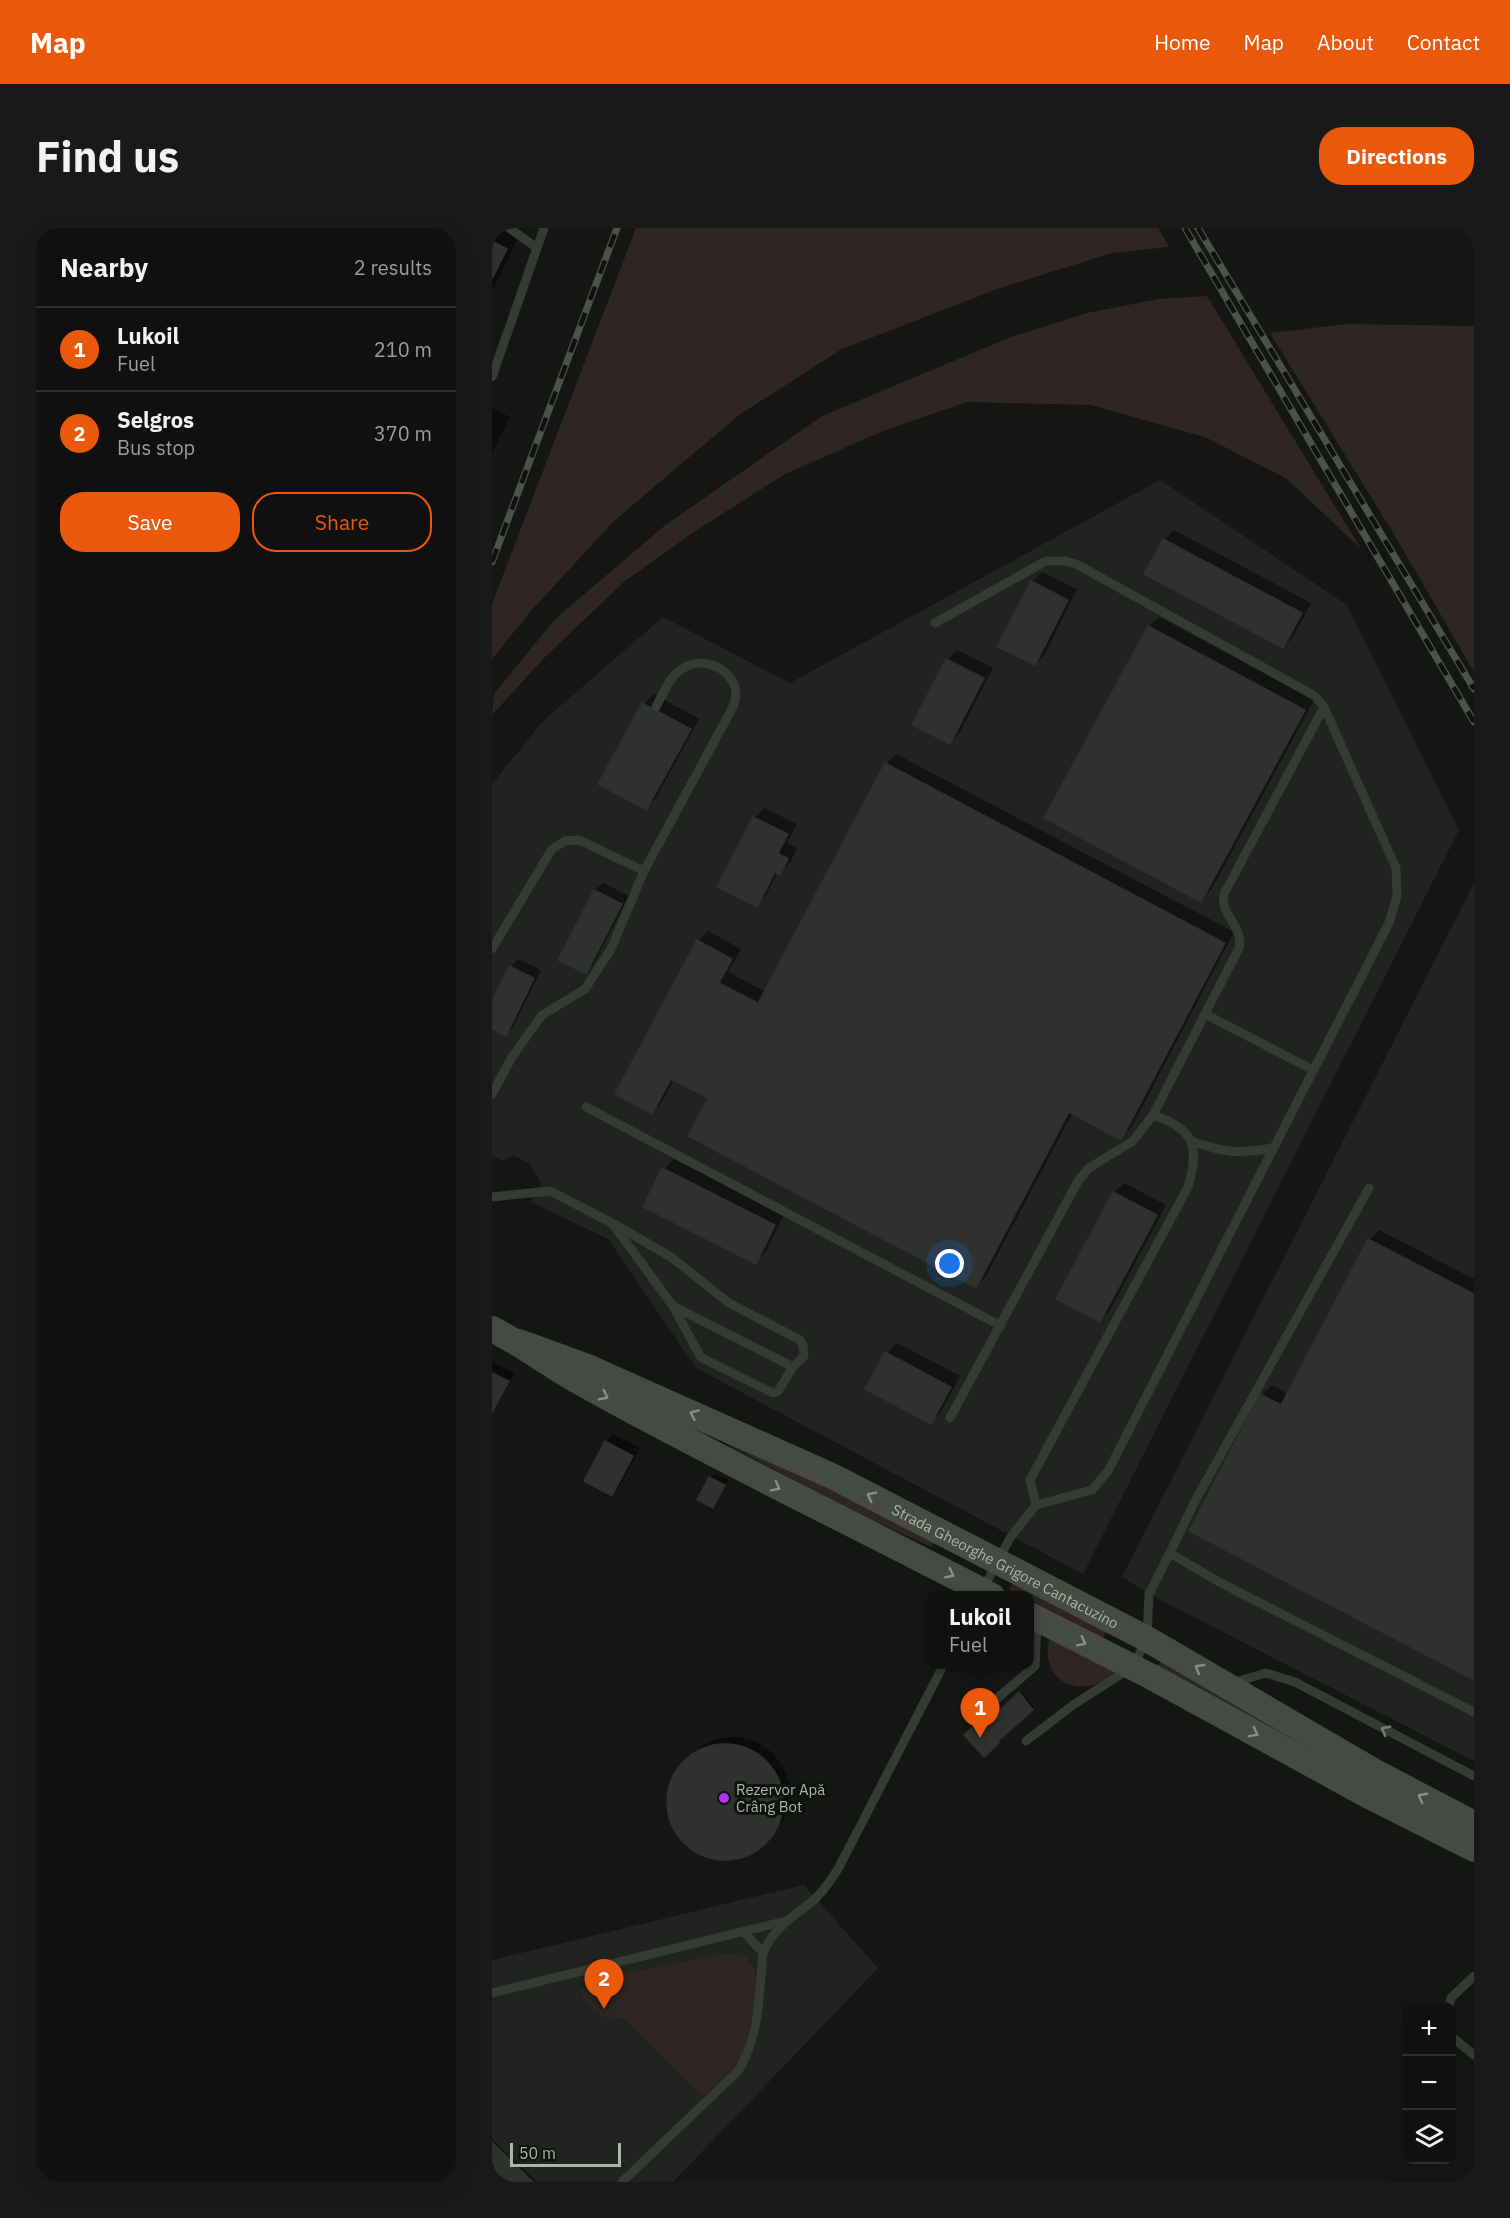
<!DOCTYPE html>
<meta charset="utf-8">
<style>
body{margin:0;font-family:"IBM Plex Sans",sans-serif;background:#181918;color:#f1f3f6}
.controls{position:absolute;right:18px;bottom:18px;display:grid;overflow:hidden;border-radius:12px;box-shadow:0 6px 24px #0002}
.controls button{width:54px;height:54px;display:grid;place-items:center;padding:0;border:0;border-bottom:2px solid #2f302f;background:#0f100f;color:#f1f3f6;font:30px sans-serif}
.scale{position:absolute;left:18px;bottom:15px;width:111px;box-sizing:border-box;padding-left:6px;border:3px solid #aab6a6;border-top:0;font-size:16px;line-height:21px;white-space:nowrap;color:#aab6a6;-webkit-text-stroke:4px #0f110f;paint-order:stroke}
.you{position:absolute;left:458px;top:1036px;width:21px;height:21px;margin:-15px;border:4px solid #fff;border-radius:50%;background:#1a73e8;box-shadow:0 0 0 9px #1a73e833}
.badge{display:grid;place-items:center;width:39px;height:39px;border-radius:50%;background:#ea580c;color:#fff;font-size:20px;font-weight:700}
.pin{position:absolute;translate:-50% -50px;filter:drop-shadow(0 2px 3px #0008)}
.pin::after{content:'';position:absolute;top:32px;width:21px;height:18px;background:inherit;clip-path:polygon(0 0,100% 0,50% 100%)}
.popup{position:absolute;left:434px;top:1363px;width:108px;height:78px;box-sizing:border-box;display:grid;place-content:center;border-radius:12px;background:#0f100f;filter:drop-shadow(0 2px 4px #0005);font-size:20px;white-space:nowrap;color:#9b9d9e}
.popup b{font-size:22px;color:#f1f3f6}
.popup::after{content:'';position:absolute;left:50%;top:100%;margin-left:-12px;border:12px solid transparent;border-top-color:#0f100f}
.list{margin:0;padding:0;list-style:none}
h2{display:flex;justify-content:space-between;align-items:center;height:78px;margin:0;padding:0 24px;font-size:26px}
h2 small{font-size:20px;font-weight:400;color:#9b9d9e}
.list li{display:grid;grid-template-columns:39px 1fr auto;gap:18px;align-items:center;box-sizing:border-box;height:84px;padding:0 24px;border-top:2px solid #2f302f}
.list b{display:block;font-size:22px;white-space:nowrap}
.list p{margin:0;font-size:20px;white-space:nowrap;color:#9b9d9e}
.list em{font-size:20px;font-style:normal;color:#9b9d9e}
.actions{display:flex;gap:12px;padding:18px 24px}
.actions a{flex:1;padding:14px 0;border:2px solid #ea580c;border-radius:24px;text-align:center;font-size:21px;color:#ea580c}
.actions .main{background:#ea580c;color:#fff}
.icon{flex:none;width:33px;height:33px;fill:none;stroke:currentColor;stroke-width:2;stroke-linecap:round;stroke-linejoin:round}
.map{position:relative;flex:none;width:982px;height:1954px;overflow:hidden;border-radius:24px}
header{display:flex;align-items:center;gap:36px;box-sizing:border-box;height:84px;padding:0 30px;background:#ea580c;color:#fff}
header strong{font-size:28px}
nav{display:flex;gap:33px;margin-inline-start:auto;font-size:21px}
.intro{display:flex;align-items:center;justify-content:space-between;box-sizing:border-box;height:144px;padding:0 36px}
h1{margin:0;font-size:42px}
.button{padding:15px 27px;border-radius:24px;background:#ea580c;color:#fff;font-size:21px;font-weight:700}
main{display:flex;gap:36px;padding:0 36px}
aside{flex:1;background:#0f100f;border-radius:24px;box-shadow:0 6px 24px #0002}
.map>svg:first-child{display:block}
</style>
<header>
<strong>Map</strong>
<nav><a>Home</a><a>Map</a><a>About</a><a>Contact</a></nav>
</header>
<div class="intro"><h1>Find us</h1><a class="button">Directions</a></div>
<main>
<aside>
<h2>Nearby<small>2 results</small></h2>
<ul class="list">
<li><span class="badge">1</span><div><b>Lukoil</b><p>Fuel</p></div><em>210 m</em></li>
<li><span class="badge">2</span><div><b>Selgros</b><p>Bus stop</p></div><em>370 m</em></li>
</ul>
<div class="actions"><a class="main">Save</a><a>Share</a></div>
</aside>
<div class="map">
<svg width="982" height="1954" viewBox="0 0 982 1954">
<rect width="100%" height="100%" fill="#141614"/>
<g fill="#202320">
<polygon points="668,252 855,377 967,602 591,1346 204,1140 116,1011 39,974 49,955 38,936 20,927 11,933 0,928 0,556 51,493 171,389 298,455"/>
<polygon points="982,655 982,1533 657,1366 630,1349"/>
<polygon points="312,1657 386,1740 181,1954 0,1954 0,1732"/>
</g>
<g fill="#2e2524">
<polygon points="144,0 666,0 677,19 620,25 508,60 350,121 247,187 122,293 39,383 0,431 0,376"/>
<polygon points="715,68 869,321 795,251 713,209 599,177 475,174 391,203 293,246 202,304 133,353 51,431 0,487 2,466 63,391 172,298 330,188 519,109 595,85 666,71"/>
<polygon points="854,96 982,98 982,444 906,313 778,105"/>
<polygon points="175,1184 360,1265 444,1312 439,1319 350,1278"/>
<polygon points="523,1350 617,1398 611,1410 538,1372 538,1368 528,1367 517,1362"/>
<path d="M558 1409 623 1444C591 1475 545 1454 558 1409Z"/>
<polygon points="670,1432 838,1532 662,1441"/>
<polygon points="236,1725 254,1729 263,1741 264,1766 252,1824 243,1839 213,1867 209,1868 132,1790 110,1789 91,1772 90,1761 106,1751"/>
</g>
<g fill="#0007">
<polygon points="2,0 19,0 29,5 0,63"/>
<polygon points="0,180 18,189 0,225"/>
<polygon points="682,302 819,375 801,409 791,419 672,312"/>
<polygon points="550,344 585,361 553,426 543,436 540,354"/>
<polygon points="667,389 822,472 719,662 709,672 657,399"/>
<polygon points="465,422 501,440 468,504 458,515 455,432"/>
<polygon points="162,466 207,491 164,570 154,580 108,555 152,476"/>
<polygon points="404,526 742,704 639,900 628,910 581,884 494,1048 484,1058 218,869 182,851 170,874 160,884 206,713 216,703 249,721 236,744 274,764 394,536"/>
<polygon points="272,580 305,596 295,615 305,620 298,635 286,644 274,667 264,677 262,590"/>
<polygon points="111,655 137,668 101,737 94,744 68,731 103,662"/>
<polygon points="26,731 49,742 21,799 14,806 0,800 0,777 19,739"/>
<polygon points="182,931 292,986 274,1024 263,1034 172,941"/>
<polygon points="632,955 674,977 618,1082 608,1093 622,965"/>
<polygon points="887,1002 982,1051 982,1450 770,1167 780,1157 796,1166 877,1012"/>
<polygon points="405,1115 468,1148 449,1184 439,1194 375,1161 395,1125"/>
<polygon points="0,1133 23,1146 0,1186"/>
<polygon points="121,1206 148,1220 128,1258 120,1266 94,1252 114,1214"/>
<polygon points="223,1245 237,1252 221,1279 218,1250"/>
<polygon points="530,1464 542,1479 492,1527 474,1507 492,1490 497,1495"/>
<polygon points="246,1509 265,1514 281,1525 292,1540 298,1557 297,1576 291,1593 272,1616 256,1626 239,1631 220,1630 203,1623 188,1611 179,1594 175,1575 178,1556 187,1539 209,1518 227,1510"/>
<polygon points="0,1911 45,1954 0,1954"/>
</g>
<g fill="#2f322f" stroke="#2e322e" stroke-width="1.5">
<polygon points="0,13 15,21 0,51"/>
<polygon points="671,311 810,385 791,420 652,346"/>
<polygon points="539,353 576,372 543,437 505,419"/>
<polygon points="656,398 813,482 709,674 552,590"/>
<polygon points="454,431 492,450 458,516 420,497"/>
<polygon points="150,475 199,501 154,582 106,556"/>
<polygon points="393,535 733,715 629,912 577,884 484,1060 196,908"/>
<polygon points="261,589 296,606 286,625 296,631 288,647 283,644 265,679 225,659"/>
<polygon points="102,662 130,676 94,746 66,732"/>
<polygon points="205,712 240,731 227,755 266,775 216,870 179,851 160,886 123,866"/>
<polygon points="17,738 42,750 14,808 0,801 0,774"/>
<polygon points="170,940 283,997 264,1036 151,979"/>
<polygon points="621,964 665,987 608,1094 564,1071"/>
<polygon points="876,1011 982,1066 982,1452 697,1303 768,1166 789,1177"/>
<polygon points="393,1124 459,1159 439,1196 373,1161"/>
<polygon points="0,1145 17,1153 0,1185"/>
<polygon points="113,1213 141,1228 120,1268 92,1253"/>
<polygon points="217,1249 233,1257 221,1280 205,1272"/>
<polygon points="527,1464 541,1482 505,1514 491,1498"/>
<polygon points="487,1493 507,1515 492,1529 472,1507"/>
<circle cx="233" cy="1574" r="58"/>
<polygon points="0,1914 41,1954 0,1954"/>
</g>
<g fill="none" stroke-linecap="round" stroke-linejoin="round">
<g stroke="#363b35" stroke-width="9">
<polyline points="17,0 45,20"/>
<polyline points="0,149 52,0"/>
<polyline points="443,395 554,333 574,333 586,337 823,468 832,479 904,640 905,668 897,695 616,1243 600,1262 544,1277 518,1310 490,1363"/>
<polyline points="0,721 60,621 73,613 87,612 152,643"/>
<polyline points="713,786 821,842"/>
<path d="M0 866 20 829 50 787 93 761 119 721 152 643 242 477C243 471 245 464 243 459 236 438 208 428 190 441 177 449 171 466 164 479"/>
<polyline points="94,879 509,1098"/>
<path d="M661 887 747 720C752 698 728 688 732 666L832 479"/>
<path d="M699 913C734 925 745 926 781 920"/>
<polyline points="877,960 703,1273 678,1325 727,1354 982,1484"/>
<polyline points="0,969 58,963 120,995 181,1078 208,1128 212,1131 281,1165 286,1163 301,1139 181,1078"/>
<polyline points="124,997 179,1029 237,1075 308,1112 311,1117 312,1128 301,1139"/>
<path d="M458 1190 586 953 597 940 641 913 661 887C703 901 708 919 696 959L538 1252 544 1277"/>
<polyline points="740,1455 774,1445 803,1454 982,1548"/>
<polyline points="502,1473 543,1438 545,1393"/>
<polyline points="534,1513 581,1477 640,1439 655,1411 657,1366 678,1325"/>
<polyline points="252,1704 271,1725"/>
<polyline points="0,1765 290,1694"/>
<polyline points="957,1778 959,1770 982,1748"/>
<polyline points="960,1809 982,1827"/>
<path d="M130 1954 246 1843C268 1808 267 1765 271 1725 282 1698 302 1689 323 1671 332 1662 339 1652 346 1641L452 1436"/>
</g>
<g stroke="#454b43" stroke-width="26">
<path d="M0 1101C32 1117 61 1140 93 1157 226 1231 364 1297 500 1368"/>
<path id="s1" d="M27 1114 98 1140 342 1249 655 1411 883 1544 982 1596"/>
<polyline points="538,1387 660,1449 879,1569 982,1621"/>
</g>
<g stroke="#4c524a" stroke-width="7">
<g id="rail">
<polyline points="693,0 982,494"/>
<polyline points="706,0 982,461"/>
<polyline points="0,334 125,0"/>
</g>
</g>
<use href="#rail" stroke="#0f110f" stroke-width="4.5" stroke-dasharray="14" stroke-linecap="butt"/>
</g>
<defs><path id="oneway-chevron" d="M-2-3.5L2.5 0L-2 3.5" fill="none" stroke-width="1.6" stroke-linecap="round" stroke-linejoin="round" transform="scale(1.5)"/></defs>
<g stroke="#879183">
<use href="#oneway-chevron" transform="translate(112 1168) rotate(28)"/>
<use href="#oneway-chevron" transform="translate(202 1186) rotate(-156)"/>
<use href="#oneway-chevron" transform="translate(284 1259) rotate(27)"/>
<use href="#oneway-chevron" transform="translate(379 1268) rotate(-153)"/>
<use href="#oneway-chevron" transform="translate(458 1346) rotate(27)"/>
<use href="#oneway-chevron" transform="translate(590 1414) rotate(27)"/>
<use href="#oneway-chevron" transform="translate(707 1440) rotate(-149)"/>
<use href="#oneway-chevron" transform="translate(762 1505) rotate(29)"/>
<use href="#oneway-chevron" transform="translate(930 1569) rotate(-152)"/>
</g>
<use stroke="#767f73" href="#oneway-chevron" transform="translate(893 1502) rotate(-152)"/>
<circle fill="#b433ee" stroke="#0f110f" stroke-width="2" cx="232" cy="1570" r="6"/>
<g text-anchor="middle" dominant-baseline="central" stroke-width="6" stroke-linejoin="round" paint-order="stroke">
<g font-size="15" fill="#aab6a6" stroke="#0f110f">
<text stroke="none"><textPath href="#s1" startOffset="536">Strada Gheorghe Grigore Cantacuzino</textPath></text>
</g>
<g font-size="15" fill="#aab6a6" stroke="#0f110f" text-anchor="start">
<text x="244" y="1561">Rezervor Apă<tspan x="244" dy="17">Crâng Bot</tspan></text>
</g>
</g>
</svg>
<div class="controls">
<button>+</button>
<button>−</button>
<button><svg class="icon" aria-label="layers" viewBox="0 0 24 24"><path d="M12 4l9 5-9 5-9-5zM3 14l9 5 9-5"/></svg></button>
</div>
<div class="scale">50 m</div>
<div class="you"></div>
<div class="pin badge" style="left:488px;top:1510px">1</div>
<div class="popup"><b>Lukoil</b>Fuel</div>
<div class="pin badge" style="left:112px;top:1781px">2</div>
</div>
</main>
